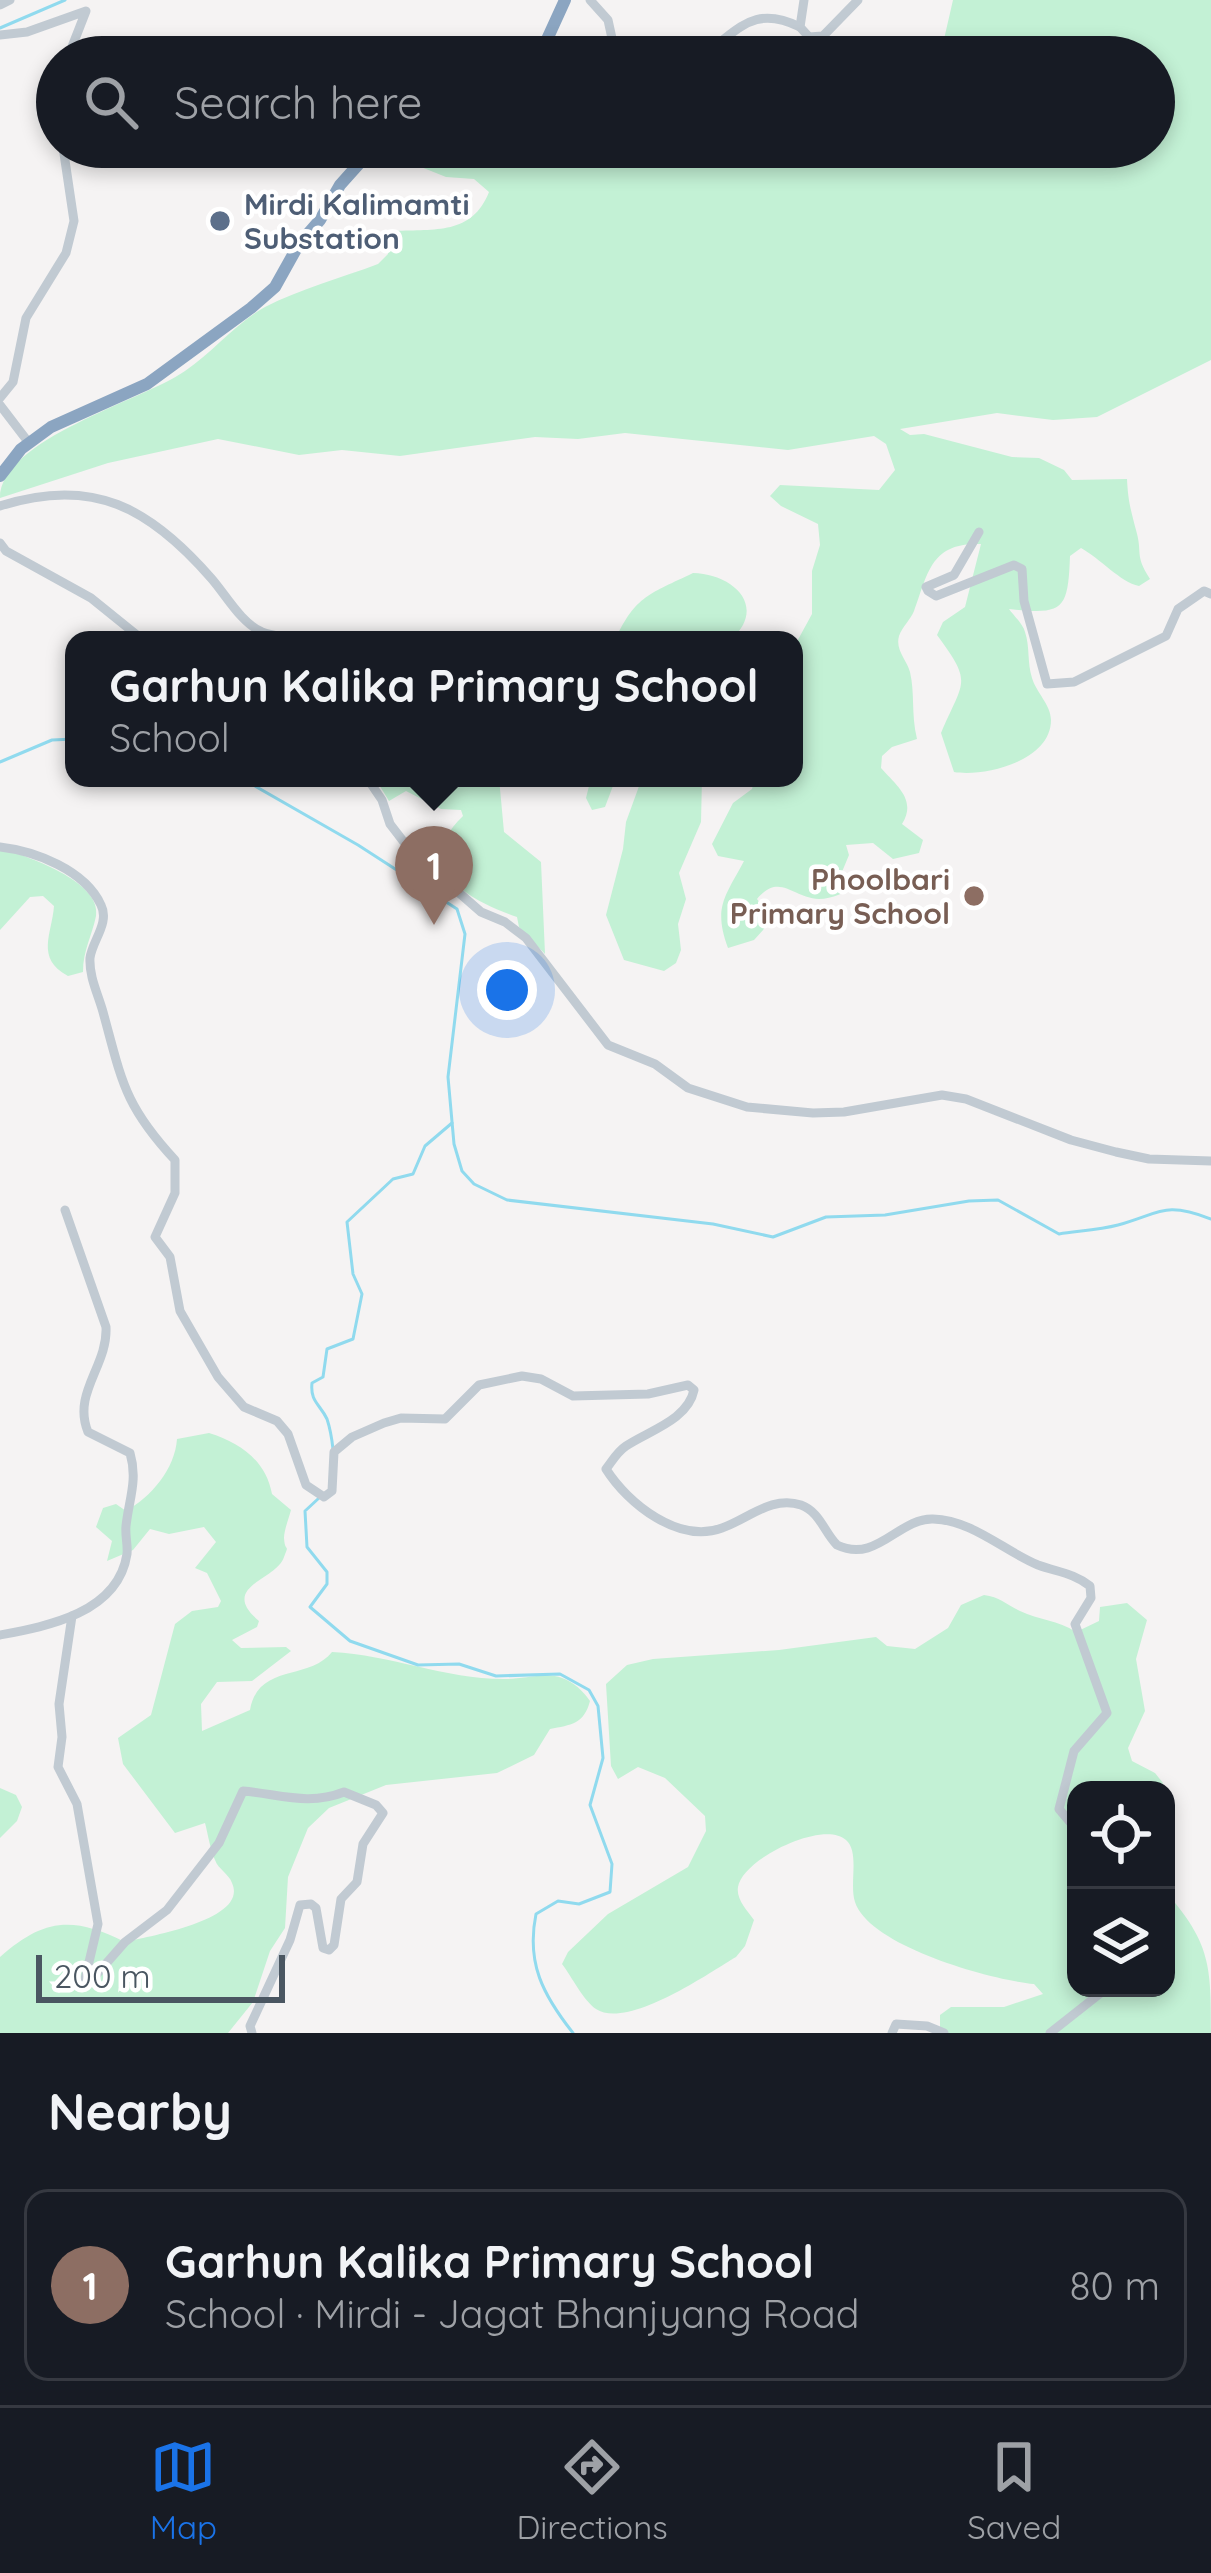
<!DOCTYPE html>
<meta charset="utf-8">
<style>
body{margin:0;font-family:Quicksand,sans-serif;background:#242831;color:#f1f3f6}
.controls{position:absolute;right:36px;bottom:36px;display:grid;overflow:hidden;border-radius:24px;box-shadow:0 6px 18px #0003}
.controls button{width:108px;height:108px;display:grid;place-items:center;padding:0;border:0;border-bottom:3px solid #363941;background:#171b24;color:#f1f3f6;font:60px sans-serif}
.scale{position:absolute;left:36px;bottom:30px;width:249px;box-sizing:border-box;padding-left:12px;border:6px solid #4a5661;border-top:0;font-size:33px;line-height:42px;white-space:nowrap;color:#4a5661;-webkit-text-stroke:9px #fff;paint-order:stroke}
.you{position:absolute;left:507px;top:990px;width:42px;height:42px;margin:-30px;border:9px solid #fff;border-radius:50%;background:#1a73e8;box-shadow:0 0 0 18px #1a73e833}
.badge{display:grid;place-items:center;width:78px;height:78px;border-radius:50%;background:#1a73e8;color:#fff;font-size:39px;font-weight:700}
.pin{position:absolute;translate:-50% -99px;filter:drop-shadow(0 3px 6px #0008)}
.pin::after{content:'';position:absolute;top:63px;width:42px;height:36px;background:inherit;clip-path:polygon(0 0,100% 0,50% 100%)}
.popup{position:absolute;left:65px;top:631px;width:738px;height:156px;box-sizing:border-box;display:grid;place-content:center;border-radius:24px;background:#171b24;filter:drop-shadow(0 3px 9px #0005);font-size:39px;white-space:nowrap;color:#9ea1a6}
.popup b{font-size:45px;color:#f1f3f6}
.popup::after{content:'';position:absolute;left:50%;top:100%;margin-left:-24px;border:24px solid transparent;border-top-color:#171b24}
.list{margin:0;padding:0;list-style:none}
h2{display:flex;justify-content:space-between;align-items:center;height:156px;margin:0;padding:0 48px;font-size:51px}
h2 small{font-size:39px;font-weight:400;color:#9ea1a6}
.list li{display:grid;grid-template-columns:78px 1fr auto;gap:36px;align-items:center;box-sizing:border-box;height:192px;margin:0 24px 24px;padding:0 24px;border:3px solid #363941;border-radius:24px}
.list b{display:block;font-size:45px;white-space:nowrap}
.list p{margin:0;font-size:39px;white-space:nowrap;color:#9ea1a6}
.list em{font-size:39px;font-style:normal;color:#9ea1a6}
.icon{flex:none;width:66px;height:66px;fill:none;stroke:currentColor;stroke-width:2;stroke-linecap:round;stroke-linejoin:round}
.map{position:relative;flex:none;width:1211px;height:2033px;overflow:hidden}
.search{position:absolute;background:#171b24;box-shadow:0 6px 18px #0003;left:36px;right:36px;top:36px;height:132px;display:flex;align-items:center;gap:30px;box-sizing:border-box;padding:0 42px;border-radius:66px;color:#9ea1a6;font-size:45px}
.sheet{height:372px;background:#171b24}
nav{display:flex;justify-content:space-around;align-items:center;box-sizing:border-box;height:168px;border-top:3px solid #363941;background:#171b24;font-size:33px;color:#9ea1a6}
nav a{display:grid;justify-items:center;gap:6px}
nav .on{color:#1a73e8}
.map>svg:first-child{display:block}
</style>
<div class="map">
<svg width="1211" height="2033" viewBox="0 0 1211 2033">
<rect width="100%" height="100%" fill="#f5f3f3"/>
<g fill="#c3f1d5">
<path d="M953 0H1211V360L1097 417 1053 420 997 413 900 429 910 435 924 434 1012 457 1039 458 1064 470 1072 480 1127 479C1128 501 1131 511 1136 530 1143 554 1134 554 1150 579L1139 586C1120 582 1101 559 1081 548L1070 556C1068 610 1064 615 1009 609 1014 616 1023 624 1025 632 1030 646 1027 663 1032 678 1036 692 1051 705 1051 720 1051 761 985 777 954 772L941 733C964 679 973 684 937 635L943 622 965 607 981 544C930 542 928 574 914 611 911 619 902 627 899 636 895 650 907 660 910 672 915 693 911 714 917 739L892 747 882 756 881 768C897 786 917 800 902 824L923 840 919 853 893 859 873 843 846 845 849 855 839 879 857 885C846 892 832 899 819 899 792 898 780 872 757 899L772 920 754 940 728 948C713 907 725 897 744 861L718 856 712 844 733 803 752 789 755 778H794V647L812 614V571L820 545 818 524 781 506 770 496 780 485 879 490 895 470 886 444 874 436 788 450 625 433 578 439 535 437 400 456 342 450 299 455 218 439 108 463 0 498C0 439 142 401 185 371 213 352 236 323 265 307 300 289 341 278 378 264L388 254 390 235 395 231C435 229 472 235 489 192L474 179 446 177 381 151 391 147H611L626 164 653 163 661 147H1154V57H926L942 48Z"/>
<path d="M693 573C733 574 768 606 731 640H615C636 595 650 594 693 573Z"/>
<path d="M375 778H499L504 832 541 862 545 954 519 927 517 917C467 900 410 867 463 816L461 810 441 809 406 791 389 801Z"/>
<polygon points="591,778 616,778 605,807 592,810 586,798"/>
<polygon points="642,778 702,778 701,822 679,873 686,899 678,924 681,950 676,963 664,971 624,960 606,915 623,849 626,822"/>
<path d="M0 848C26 856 102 881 96 916 92 936 83 950 83 972L68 976C35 958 52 934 54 906L43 896 30 897 0 930Z"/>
<path d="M209 1433C241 1443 266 1461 272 1494L291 1510C289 1518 284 1530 284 1538 285 1554 290 1542 284 1557 276 1581 218 1586 259 1621L257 1627 232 1640 241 1648 286 1647 291 1651 252 1681 217 1682 201 1704 202 1731 250 1710C258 1663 309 1681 332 1652 392 1655 447 1680 507 1679 523 1679 547 1672 562 1678 574 1682 583 1691 590 1701 584 1724 571 1725 550 1729L534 1755 497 1773 386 1785 329 1808 308 1828 288 1877 285 1928 270 1951 253 2002 228 2033H0V1957C44 1918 73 1916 125 1942 149 1936 249 1920 232 1883 229 1874 218 1869 215 1860 210 1849 208 1834 205 1823L175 1833 123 1764 118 1738 151 1715 175 1624 192 1611 218 1607 221 1601 207 1573 195 1568 216 1542 204 1527 169 1534 150 1529 133 1550 107 1561 112 1541 96 1527 103 1508 116 1504 126 1511C151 1497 175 1469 177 1439Z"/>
<path d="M984 1595C1000 1597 1007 1605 1020 1611 1039 1620 1058 1620 1076 1632L1099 1621 1100 1607 1127 1603 1147 1620 1136 1659 1145 1711 1128 1748 1132 1761 1155 1773 1163 1783 1159 1790H1076V1988H1166V1892C1211 1944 1211 1966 1211 2033H940V2015L951 2007H1004L1043 1994 1034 1984C991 1980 869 1946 855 1902 849 1884 860 1852 846 1840 824 1819 742 1859 738 1887 736 1899 747 1910 754 1920L745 1946 736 1957C709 1973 627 2030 596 2009 583 2000 572 1977 562 1964L568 1952 608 1914 688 1867 706 1831 705 1816 665 1778 638 1767 618 1779 611 1766 606 1684 627 1665 653 1659 779 1650 876 1637 887 1646 915 1649 948 1628 961 1605Z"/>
<polygon points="0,1788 16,1795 22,1807 17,1821 0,1838"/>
</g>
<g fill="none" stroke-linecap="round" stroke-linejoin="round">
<g stroke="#90daee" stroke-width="3">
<polyline points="0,28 65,0"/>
<polyline points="0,762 52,740 74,739"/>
<path d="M241 778 358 845 457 909 465 934 448 1077 454 1144 462 1171 474 1184 507 1200 713 1224 773 1237 826 1217 885 1215 969 1201 998 1200 1059 1234C1078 1231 1099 1230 1118 1225 1161 1213 1164 1201 1211 1219"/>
<path d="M333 1449C332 1440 330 1428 327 1419 320 1404 310 1402 312 1383L323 1377 327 1349 353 1339 362 1294 353 1274 347 1222 393 1179 413 1174 425 1146 452 1123"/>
<path d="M319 1498 305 1511 307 1547 327 1572V1584L310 1607 350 1641 418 1665 459 1664 496 1676 560 1674 589 1690 598 1706 603 1758 590 1805 612 1864 610 1892 579 1904 558 1901 536 1914C526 1963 543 1995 573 2033"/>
</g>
<g stroke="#c1cad2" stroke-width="9">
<polyline points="590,0 608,20 615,52"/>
<polyline points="804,0 800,27 809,37 823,36 858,0"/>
<polyline points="0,5 10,0"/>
<polyline points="0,35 27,32 86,11 68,57"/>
<polyline points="603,57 634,49 666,57"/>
<path d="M696 57C735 39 747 1 800 27"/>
<polyline points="0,398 13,382 26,318 66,253 74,221 63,147"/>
<polyline points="0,405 29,443"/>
<path d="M0 506C93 476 150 508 211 578 226 595 241 623 262 632 281 639 306 638 326 640"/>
<polyline points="979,532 954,575 926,587 928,591 936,596 1014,565 1022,569 1024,601 1047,684 1074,682 1166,636 1178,609 1204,591 1211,594"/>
<polyline points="0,543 6,551 91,598 143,640"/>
<polyline points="367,778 382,800 390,824 410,850 481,912 505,922 526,938 608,1045 655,1064 688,1088 747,1107 813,1113 844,1112 942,1095 966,1099 1071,1140 1116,1152 1149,1159 1211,1161"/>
<path d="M0 847C35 851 85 870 101 905 110 923 92 941 90 958 89 977 98 994 103 1012 122 1081 124 1105 175 1160V1193L155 1237 170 1257 180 1311 218 1377 244 1407 277 1421 288 1434 306 1485 324 1497 332 1491 334 1452 352 1437 384 1423 401 1418 445 1419 479 1385 522 1376 541 1379 573 1396 648 1394 688 1385 694 1390C688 1420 648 1431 626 1446 617 1452 613 1460 606 1469 628 1504 679 1544 722 1528 748 1519 772 1495 801 1505 820 1512 824 1532 837 1545 877 1564 898 1518 933 1519 972 1520 1004 1551 1038 1565 1057 1572 1074 1573 1090 1586L1091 1598 1075 1624 1107 1713 1074 1751 1059 1809 1076 1829"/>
<path d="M72 1616 59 1704 62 1737 58 1767 77 1804 98 1924 85 1979 89 1983 125 1942 167 1910 219 1843 243 1791C279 1794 309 1806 344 1792L376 1805 383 1813 363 1844 357 1882 341 1899 334 1945 329 1950 323 1948 316 1908 311 1904 300 1905 290 1940 250 2026 252 2033"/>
<path d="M0 1635C48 1626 118 1613 127 1554 128 1545 125 1536 126 1526 129 1499 138 1480 130 1453L88 1432C72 1393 108 1366 106 1327L65 1210"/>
<polyline points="892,2033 896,2024 927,2026 944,2033"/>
<polyline points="1050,2033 1107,1988"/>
</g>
<g stroke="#8ba5c1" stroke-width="12">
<polyline points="539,57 565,0"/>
<polyline points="0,476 21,449 51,427 147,384 251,308 275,287 299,244 320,220 340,185 374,147"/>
</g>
</g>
<circle fill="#5c6f8a" stroke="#fff" stroke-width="4.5" cx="220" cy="221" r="12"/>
<circle fill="#8d6e63" stroke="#fff" stroke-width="4.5" cx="974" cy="896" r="12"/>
<g text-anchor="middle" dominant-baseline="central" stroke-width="9" stroke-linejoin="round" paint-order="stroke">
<g font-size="30" font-weight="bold" fill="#4e5e75" stroke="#fff" text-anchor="start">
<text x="244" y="204">Mirdi Kalimamti<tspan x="244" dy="34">Substation</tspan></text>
</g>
<g font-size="30" font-weight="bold" fill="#785e54" stroke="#fff" text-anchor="end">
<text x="950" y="879">Phoolbari<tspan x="950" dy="34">Primary School</tspan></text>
</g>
</g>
</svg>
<div class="controls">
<button><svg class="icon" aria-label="locate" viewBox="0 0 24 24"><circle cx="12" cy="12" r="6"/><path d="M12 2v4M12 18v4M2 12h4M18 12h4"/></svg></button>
<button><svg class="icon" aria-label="layers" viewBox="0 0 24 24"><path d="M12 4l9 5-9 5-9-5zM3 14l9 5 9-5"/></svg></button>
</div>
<div class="scale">200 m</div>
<div class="you"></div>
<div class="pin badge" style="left:434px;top:925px;background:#8d6e63">1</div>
<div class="popup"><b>Garhun Kalika Primary School</b>School</div>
<div class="search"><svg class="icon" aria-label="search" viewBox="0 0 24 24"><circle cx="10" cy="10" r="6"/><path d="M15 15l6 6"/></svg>Search here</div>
</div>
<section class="sheet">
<h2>Nearby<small></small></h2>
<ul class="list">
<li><span class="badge" style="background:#8d6e63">1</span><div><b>Garhun Kalika Primary School</b><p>School · Mirdi - Jagat Bhanjyang Road</p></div><em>80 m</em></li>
</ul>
</section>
<nav>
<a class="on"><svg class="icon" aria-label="map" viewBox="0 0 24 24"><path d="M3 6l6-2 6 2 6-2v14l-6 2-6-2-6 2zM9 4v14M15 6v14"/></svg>Map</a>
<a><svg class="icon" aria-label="directions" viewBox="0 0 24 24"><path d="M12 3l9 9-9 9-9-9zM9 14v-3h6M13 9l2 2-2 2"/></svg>Directions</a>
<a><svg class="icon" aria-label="saved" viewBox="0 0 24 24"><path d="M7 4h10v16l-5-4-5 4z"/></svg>Saved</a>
</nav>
